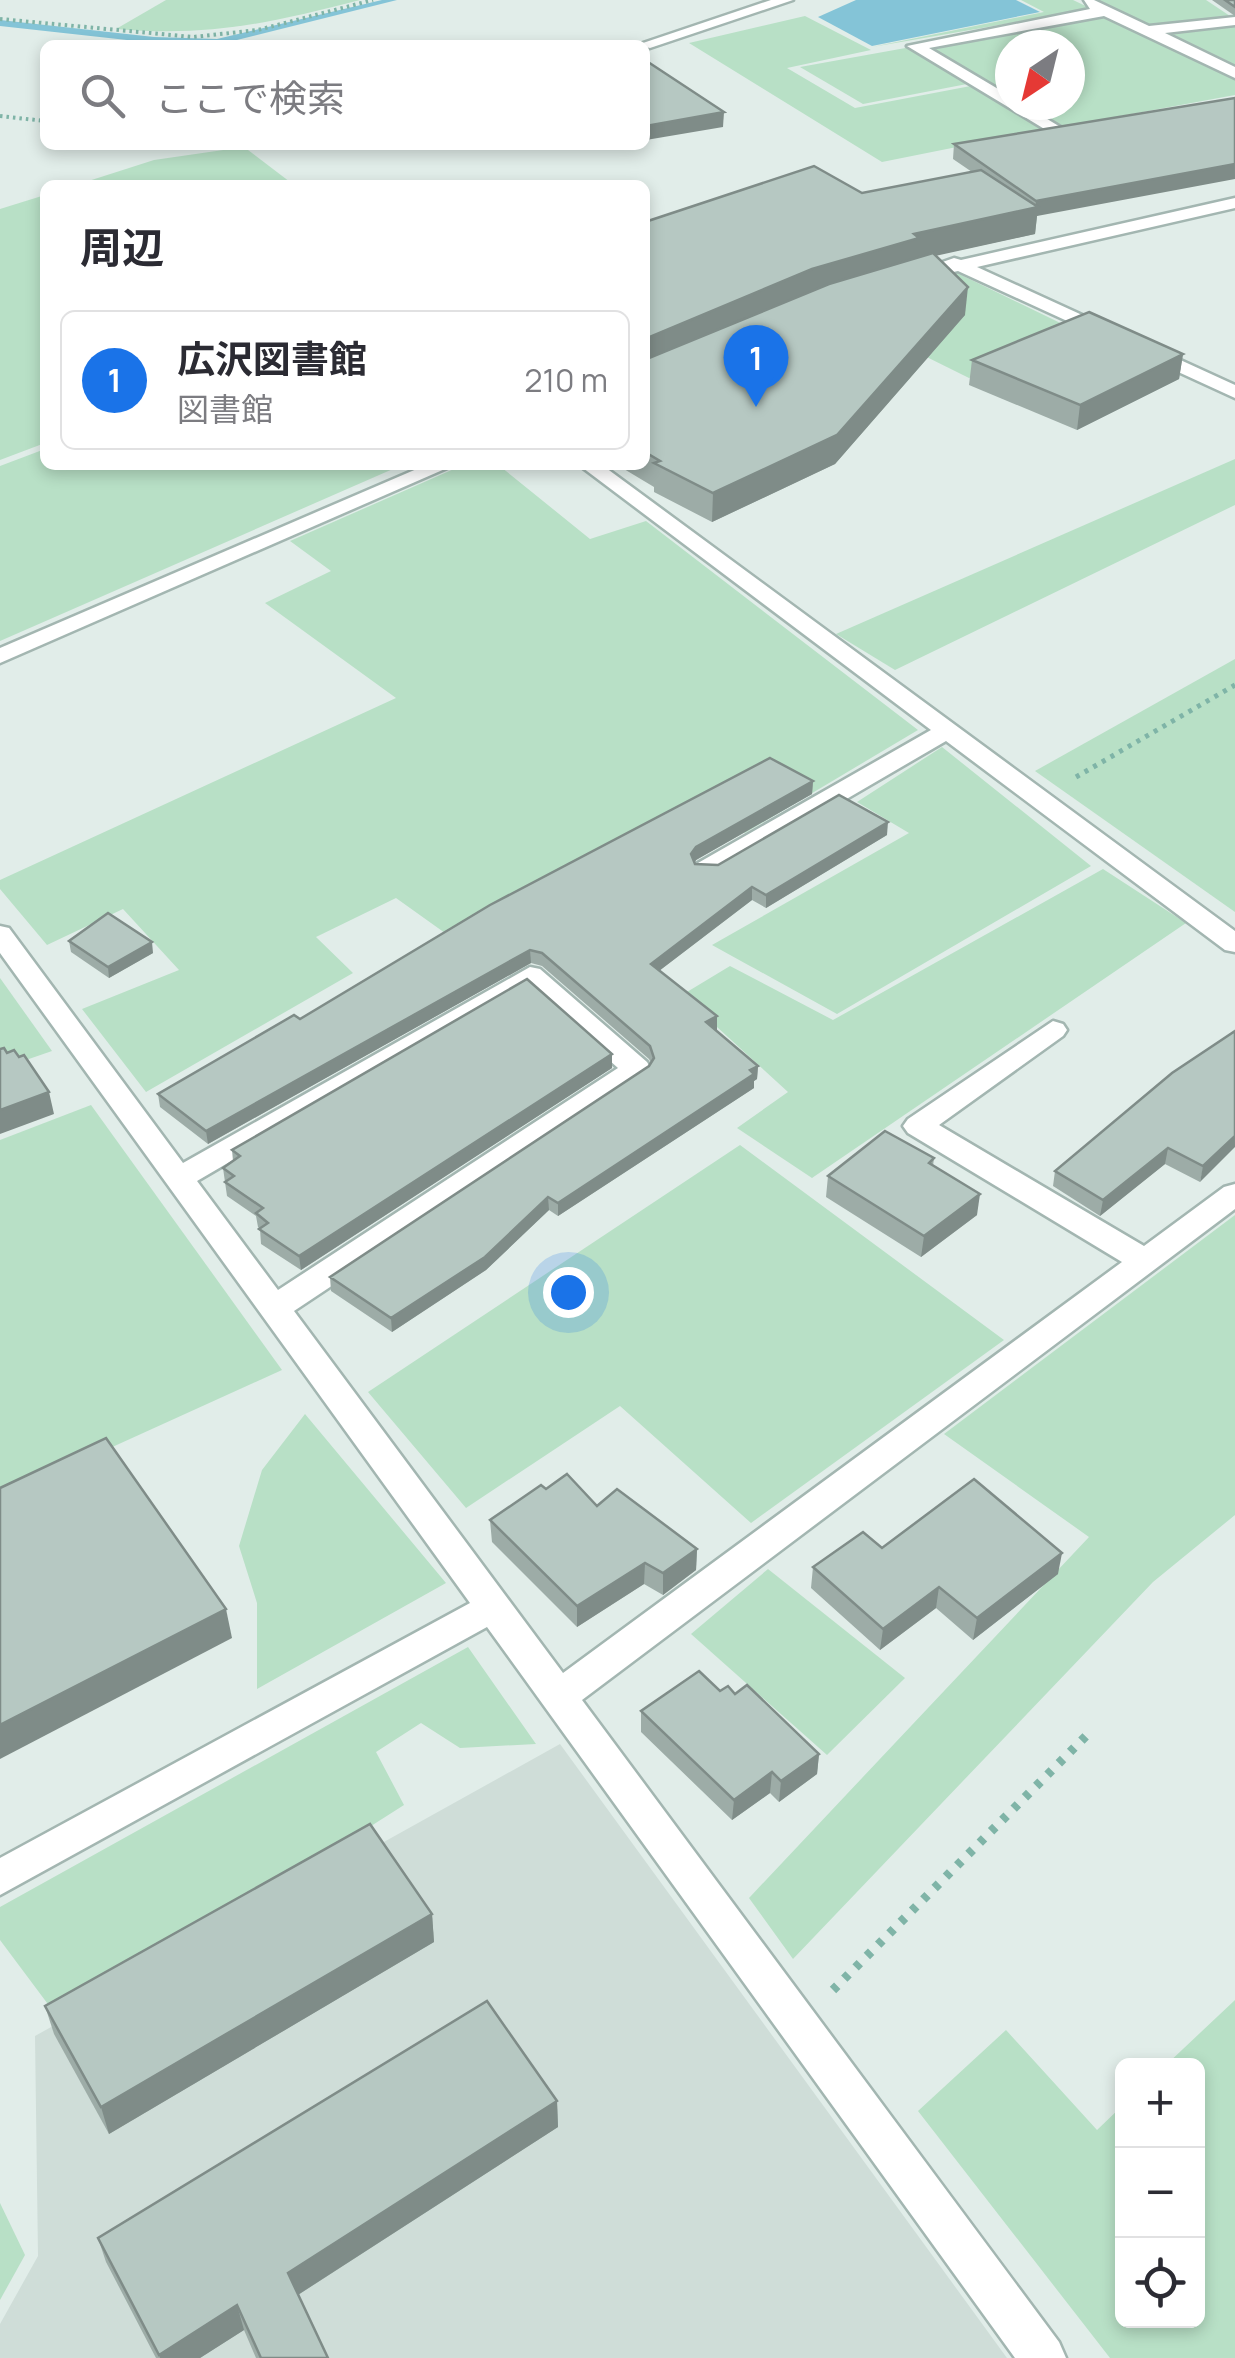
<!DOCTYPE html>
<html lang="ja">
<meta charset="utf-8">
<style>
body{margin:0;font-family:Manrope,"Noto Sans JP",sans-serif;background:#f2f2f3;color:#2b2b33}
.controls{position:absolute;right:30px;bottom:30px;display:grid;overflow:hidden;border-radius:15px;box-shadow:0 5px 15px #0003}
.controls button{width:90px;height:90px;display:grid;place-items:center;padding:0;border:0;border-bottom:2px solid #e1e1e2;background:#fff;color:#2b2b33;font:50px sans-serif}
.compass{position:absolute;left:995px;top:30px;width:90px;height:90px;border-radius:50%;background:#fff;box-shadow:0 5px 15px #0003;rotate:215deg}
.you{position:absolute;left:568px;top:1292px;width:35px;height:35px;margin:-25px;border:8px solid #fff;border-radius:50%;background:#1a73e8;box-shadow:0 0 0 15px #1a73e833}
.badge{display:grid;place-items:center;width:65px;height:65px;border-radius:50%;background:#1a73e8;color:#fff;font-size:32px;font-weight:700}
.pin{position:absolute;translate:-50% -82px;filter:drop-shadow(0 2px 5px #0008)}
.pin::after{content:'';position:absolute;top:52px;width:35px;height:30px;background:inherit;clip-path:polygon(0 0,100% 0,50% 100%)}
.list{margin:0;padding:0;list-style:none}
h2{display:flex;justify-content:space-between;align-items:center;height:130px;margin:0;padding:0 40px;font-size:42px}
h2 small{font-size:32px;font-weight:400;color:#7c7c81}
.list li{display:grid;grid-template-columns:65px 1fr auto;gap:30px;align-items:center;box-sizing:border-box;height:140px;margin:0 20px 20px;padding:0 20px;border:2px solid #e1e1e2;border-radius:15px}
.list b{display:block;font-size:38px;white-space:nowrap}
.list p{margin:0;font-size:32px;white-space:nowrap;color:#7c7c81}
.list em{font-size:32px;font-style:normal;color:#7c7c81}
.icon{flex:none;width:55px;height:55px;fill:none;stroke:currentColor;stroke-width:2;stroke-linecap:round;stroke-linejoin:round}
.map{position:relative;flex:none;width:1235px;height:2358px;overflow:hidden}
.search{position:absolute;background:#fff;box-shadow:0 5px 15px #0003;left:40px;top:40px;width:610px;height:110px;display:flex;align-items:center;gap:25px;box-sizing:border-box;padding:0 35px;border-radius:15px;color:#7c7c81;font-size:38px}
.panel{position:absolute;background:#fff;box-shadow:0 5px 15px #0003;left:40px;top:180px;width:610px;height:290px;border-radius:15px}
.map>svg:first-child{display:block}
</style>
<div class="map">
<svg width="1235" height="2358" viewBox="0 0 1235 2358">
<rect width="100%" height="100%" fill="#e1ede9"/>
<polygon fill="#cfddd8" points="560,1744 1007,2358 0,2358 0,2324 38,2256 35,2036"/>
<g fill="#b8e0c6">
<path d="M166 0H360C270 23 210 37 116 29Z"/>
<polygon points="1021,0 1073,0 1092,9 872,47 1044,12"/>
<polygon points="1088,0 1206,0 1233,18 1145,27"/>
<polygon points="1104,15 1235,78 1235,95 1061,127 1023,105 1070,105 1070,45 1010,45 1010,98 923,47"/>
<polygon points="805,16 871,50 787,68 855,108 976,85 1046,129 882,162 689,43"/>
<polygon points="1235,24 1235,68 1164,33"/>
<polygon points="911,47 967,84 863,104 800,67"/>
<polygon points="237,148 248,150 294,185 76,185 154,160"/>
<polygon points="45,195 45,443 0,460 0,209"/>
<polygon points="953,271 1081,333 969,378 832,310"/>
<polygon points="45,449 45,465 402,465 0,641 0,466"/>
<polygon points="1235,459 1235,505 895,670 836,634"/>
<polygon points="463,465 506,465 501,467 590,539 646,521 918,730 745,833 699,800 445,933 396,898 316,937 353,973 146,1092 82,1009 179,970 123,909 47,945 0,889 0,880 396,698 265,603 331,571 290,541"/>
<polygon points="1235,659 1235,912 1035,771"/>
<polygon points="942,747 1091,866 837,1014 712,945 909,833 857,802"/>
<polygon points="1103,869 1186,923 812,1178 737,1128 788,1092 682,995 730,966 833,1020"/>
<polygon points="0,978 52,1051 0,1069"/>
<polygon points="91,1105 282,1370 0,1498 0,1140"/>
<polygon points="740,1145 1004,1340 751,1523 620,1406 466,1508 368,1392"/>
<polygon points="1235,1215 1235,1515 1153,1582 793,1959 749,1898 1089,1537 944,1434"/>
<polygon points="305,1414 446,1583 257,1689 257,1603 239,1546 262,1470"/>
<polygon points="768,1569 905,1678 827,1755 691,1634"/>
<polygon points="468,1647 536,1744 460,1748 421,1723 376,1752 404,1805 62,2023 0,1940 0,1907"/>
<polygon points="1235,2000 1235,2358 1110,2358 918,2111 1006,2030 1097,2130 1122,2106 1122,2320 1198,2320 1198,2066 1166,2065"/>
<polygon points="0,2203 25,2255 0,2300"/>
</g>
<polygon fill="#84c4d7" points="856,0 1016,0 1040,12 872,46 818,17"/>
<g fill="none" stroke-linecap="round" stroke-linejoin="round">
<polygon fill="#84c4d7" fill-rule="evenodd" points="382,0 397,0 217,45 154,43 0,26 0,20 154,37 217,39"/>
<g stroke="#a3b6b1" stroke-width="5">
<g id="minor">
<polygon points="771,0 793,0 650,48 637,45"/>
<polygon points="1084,0 1094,0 1149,26 1235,17 1235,25 1165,33 1235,67 1235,78 1104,16 929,48 1010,96 1010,105 1024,105 1062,128 1062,134 1056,136 907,46 1090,9"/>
<polygon points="1235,198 1235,208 977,267 1235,385 1235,398 958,271 909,282 900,277 954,258 961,260"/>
<polygon points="426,465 454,465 0,663 0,648"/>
<polygon points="579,465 602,465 1235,931 1235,952 1225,950 946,741 716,875 698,875 694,869 698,863 931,730"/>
<path d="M0 926 9 928 183 1163 530 967 540 969 647 1062 651 1069 647 1076 294 1311 563 1673 1122 1262 908 1133 903 1126 908 1119 1053 1021 1063 1024 1067 1030 1063 1036 939 1125 1144 1246 1224 1187 1235 1184V1209L582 1700 1059 2342 1066 2358H1015L487 1627 0 1895V1858L470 1603 0 953ZM528 988 618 1068 278 1290 197 1181Z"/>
</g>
</g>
<g stroke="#7fb4a7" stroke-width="4" stroke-dasharray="2.5 4" stroke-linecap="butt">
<polyline points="0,19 193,37 258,30 373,0"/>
<polyline points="0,116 45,121"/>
</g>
<polyline stroke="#7fb4a7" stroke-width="5" stroke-dasharray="4 6" stroke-linecap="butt" points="1076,777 1235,685"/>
<polyline stroke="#7fb4a7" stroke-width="9" stroke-dasharray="6 10" stroke-linecap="butt" points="833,1990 1086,1736"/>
<use href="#minor" fill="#fff" fill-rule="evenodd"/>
</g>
<g fill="#9daca7">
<polygon points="1212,0 1235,0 1235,16"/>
<polygon points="1235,98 1037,216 1035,234 936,255 965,315 835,464 712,522 654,492 654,487 619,466 645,465 645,222 862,193 972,172 953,159 954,144"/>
<polygon points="1183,354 1179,379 1077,430 969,385 972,360"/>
<polygon points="813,781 812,794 696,860 695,864 718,865 887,835 766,908 752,900 659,971 717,1016 716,1030 758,1066 757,1079 754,1081 754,1088 558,1216 549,1210 486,1270 392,1332 331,1291 330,1277 649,1066 651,1063 649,1059 542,966 531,963 208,1144 160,1107 158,1094 300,1019"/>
<polygon points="69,941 153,953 109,978 71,952"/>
<polygon points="1235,1031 1200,1182 1165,1164 1100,1216 1053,1186 1055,1171"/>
<polygon points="612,1054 612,1068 301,1270 261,1244 260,1229 258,1227 256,1216 227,1196 223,1168 233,1161 232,1150"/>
<polygon points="934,1158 933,1166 977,1215 921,1257 826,1197 828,1176"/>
<polygon points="546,1489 597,1506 697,1549 696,1570 663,1595 644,1584 577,1627 492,1542 490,1520"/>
<polygon points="882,1548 1058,1574 973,1640 936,1608 880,1650 811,1588 813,1567"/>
<polygon points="720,1691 735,1694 819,1754 817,1774 779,1802 770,1793 732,1820 641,1732 641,1711"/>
<polygon points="432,1914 434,1942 109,2134 54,2034 45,2006"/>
<polygon points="557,2101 558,2127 298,2295 328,2358 256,2358 244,2330 200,2358 156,2358 106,2262 98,2238"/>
</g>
<g fill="#7f8c88">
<polygon points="724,112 723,127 646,140 646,126"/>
<polygon points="1235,164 1235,179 1037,216 1035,234 917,260 645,367 645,339 812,269 914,234 1035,208 1036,201"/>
<polygon points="968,287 965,315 835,464 712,522 713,493"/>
<polygon points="1183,354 1179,379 1077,430 1080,405"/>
<polygon points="813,781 812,794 696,860 691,867 691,854 696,847"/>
<polygon points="888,822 887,835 766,908 766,895"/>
<polygon points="752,887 752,900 651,977 651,964"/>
<polygon points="152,942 153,953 109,978 108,967"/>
<polygon points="530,950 531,963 208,1144 206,1131"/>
<polygon points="717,1016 717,1030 706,1035 706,1022"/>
<polygon points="612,1054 612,1068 301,1270 299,1256"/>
<polygon points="758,1066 757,1079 754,1081 754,1088 558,1216 558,1203"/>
<polygon points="49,1092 54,1114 0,1134 0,1110"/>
<polygon points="1235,1136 1235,1147 1200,1182 1203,1166"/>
<polygon points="1168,1148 1165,1164 1100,1216 1103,1200"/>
<polygon points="980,1194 977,1215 921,1257 924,1236"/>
<polygon points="548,1197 549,1210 486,1270 392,1332 391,1318"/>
<polygon points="697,1549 696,1570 663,1595 663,1573"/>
<polygon points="1062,1553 1058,1574 973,1640 977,1618"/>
<polygon points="645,1563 644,1584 577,1627 577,1606"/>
<polygon points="939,1587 936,1608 880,1650 883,1629"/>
<polygon points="226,1609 232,1638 0,1759 0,1725"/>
<polygon points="819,1754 817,1774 779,1802 781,1781"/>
<polygon points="772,1772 770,1793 732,1820 734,1800"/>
<polygon points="432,1914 434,1942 109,2134 101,2107"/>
<polygon points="557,2101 558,2127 293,2298 288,2273"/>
<polygon points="237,2305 244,2330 200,2358 160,2358 159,2355"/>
</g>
<g fill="#b6c8c2" stroke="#7f8c88" stroke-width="2.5">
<polygon points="1225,0 1235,0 1235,7"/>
<polygon points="645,60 724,112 646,126"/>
<polygon points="1235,98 1235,164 1036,201 954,144"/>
<polygon points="814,166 862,193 981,170 1038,207 914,234 919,238 812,269 645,339 645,222"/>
<polygon points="933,253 968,287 837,435 713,493 654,463 660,461 645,452 645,358 647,359 829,284"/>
<polygon points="1089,312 1183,354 1080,405 972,360"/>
<polygon points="770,758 813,781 696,847 691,854 695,864 718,865 839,795 888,822 766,895 752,887 651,964 717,1016 706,1022 758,1066 750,1070 754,1074 558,1203 548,1197 485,1257 391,1318 330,1277 649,1066 654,1058 650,1046 542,953 530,950 206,1131 158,1094 294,1015 300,1019 490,905"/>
<polygon points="108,913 152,942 108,967 69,941"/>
<polygon points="527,979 612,1054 299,1256 259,1229 268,1223 256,1213 263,1208 225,1182 234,1176 223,1168 240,1156 232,1150"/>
<polygon points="1235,1031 1235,1136 1203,1166 1168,1148 1103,1200 1055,1171 1172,1073"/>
<polygon points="4,1048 7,1053 14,1050 19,1057 24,1055 49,1092 0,1110 0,1049"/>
<polygon points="885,1131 934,1158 929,1163 980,1194 924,1236 828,1176"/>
<polygon points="106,1438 226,1609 0,1725 0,1488"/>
<polygon points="567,1474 597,1506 617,1489 697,1549 663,1573 645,1563 577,1606 490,1520 541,1485 546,1489"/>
<polygon points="974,1479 1062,1553 977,1618 939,1587 883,1629 813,1567 863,1532 882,1548"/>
<polygon points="699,1671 720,1691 728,1686 735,1694 747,1685 819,1754 781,1781 772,1772 734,1800 641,1711"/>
<polygon points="370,1824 432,1914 101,2107 45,2006"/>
<polygon points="487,2001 557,2101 288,2273 328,2358 261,2358 237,2305 159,2355 98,2238"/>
</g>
</svg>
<div class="controls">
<button>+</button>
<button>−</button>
<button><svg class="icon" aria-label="locate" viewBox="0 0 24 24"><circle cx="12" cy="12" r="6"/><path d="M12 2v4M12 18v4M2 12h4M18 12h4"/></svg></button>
</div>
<svg class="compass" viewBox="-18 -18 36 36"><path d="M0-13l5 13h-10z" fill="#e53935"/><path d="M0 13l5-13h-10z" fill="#7c7c81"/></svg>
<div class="you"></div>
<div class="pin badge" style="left:756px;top:407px">1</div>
<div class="search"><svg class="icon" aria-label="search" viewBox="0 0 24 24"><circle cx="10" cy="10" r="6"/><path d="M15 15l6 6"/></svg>ここで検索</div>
<section class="panel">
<h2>周辺<small></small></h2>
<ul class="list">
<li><span class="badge">1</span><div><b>広沢図書館</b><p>図書館</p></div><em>210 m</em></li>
</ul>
</section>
</div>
